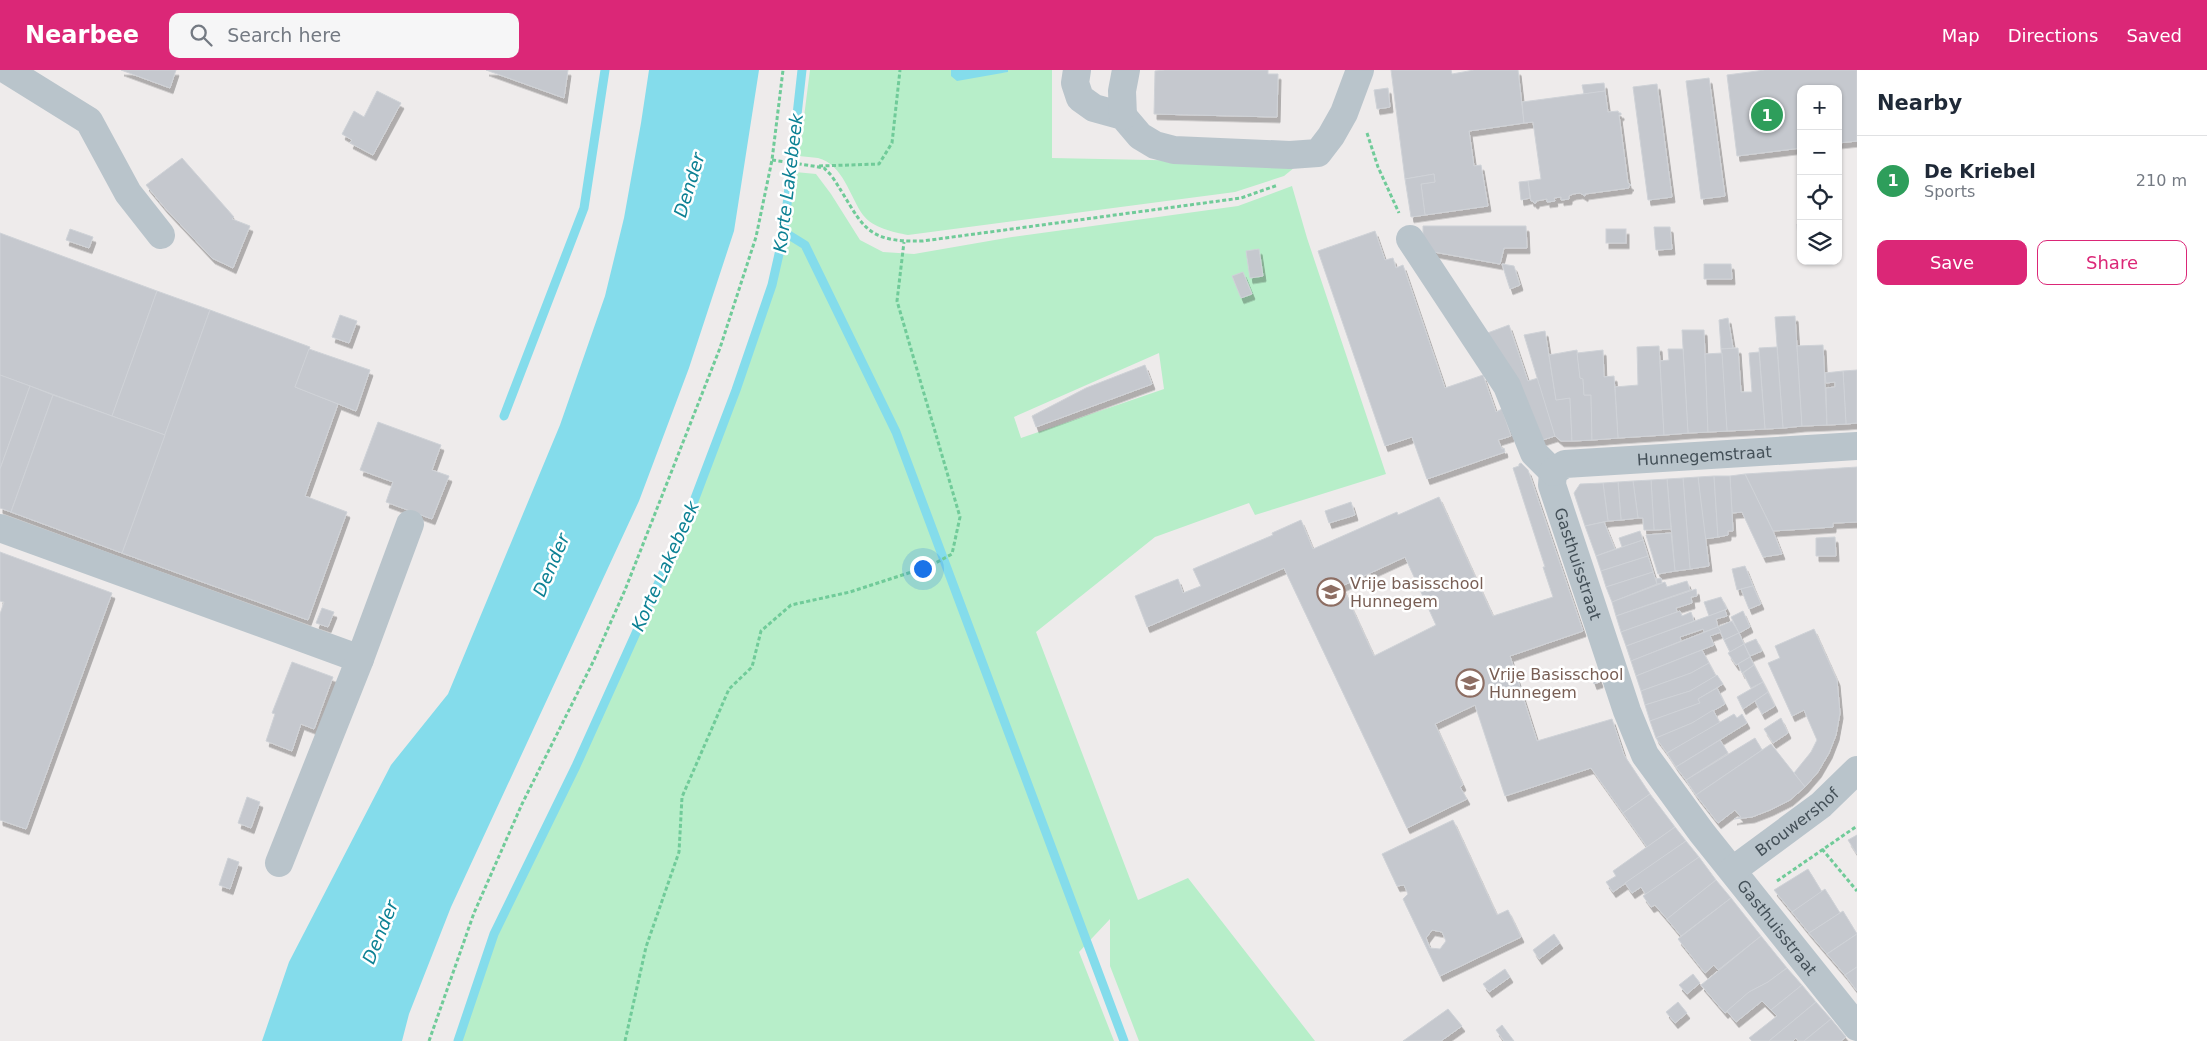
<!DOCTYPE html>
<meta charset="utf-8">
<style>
body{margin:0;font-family:"DejaVu Sans",sans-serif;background:#f6f6f7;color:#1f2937}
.controls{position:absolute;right:15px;top:15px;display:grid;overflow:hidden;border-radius:10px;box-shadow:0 1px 4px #0004}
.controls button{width:45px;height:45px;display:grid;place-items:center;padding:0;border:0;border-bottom:1px solid #e0e1e3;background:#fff;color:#1f2937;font:25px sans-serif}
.you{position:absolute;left:922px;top:498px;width:18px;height:18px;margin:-12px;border:4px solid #fff;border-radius:50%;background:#1a73e8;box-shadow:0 0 0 8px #1a73e833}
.badge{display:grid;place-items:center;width:32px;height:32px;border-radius:50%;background:#db2777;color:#fff;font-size:16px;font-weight:700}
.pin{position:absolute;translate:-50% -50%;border:2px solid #fff;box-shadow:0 1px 5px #0006}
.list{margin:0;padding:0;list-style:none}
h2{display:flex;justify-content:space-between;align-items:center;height:65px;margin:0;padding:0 20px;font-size:21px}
h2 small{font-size:16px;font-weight:400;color:#747a83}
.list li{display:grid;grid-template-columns:32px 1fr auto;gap:15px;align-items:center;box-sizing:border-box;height:90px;padding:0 20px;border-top:1px solid #e0e1e3}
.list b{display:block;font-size:19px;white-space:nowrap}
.list p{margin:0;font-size:16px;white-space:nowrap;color:#747a83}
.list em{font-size:16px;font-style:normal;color:#747a83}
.actions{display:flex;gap:10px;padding:15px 20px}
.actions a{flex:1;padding:11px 0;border:1px solid #db2777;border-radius:10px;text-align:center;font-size:18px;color:#db2777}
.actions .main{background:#db2777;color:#fff}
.icon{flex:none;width:28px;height:28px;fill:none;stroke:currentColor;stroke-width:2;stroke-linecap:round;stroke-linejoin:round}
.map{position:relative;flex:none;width:1857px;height:971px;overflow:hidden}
header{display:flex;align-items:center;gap:30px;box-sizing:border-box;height:70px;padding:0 25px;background:#db2777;color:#fff}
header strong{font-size:24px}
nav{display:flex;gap:28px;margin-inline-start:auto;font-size:18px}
.search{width:350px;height:45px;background:#f6f6f7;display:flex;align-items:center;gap:12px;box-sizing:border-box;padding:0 18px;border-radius:10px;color:#747a83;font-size:19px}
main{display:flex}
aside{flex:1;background:#fff}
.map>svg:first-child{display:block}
</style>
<header>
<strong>Nearbee</strong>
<div class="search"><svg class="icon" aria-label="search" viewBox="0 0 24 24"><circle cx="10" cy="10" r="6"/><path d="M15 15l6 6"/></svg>Search here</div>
<nav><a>Map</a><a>Directions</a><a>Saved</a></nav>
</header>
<main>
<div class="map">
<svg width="1857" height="971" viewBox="0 0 1857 971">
<defs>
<filter id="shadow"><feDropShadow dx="3" dy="5.5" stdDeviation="0" flood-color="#0004"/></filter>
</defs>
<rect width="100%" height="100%" fill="#eeebeb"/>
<g fill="#b7eec9" fill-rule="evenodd">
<path d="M810 0H951V6L1008 2V0H1052V88L1300 93 1284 106 1235 122 908 165C893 162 873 158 863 145 850 127 843 94 818 88 812 87 805 87 799 86Z"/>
<path d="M795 102 816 104 831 124 860 170 883 182 914 184 1012 167 1238 136 1292 116 1307 168 1386 404 1255 445 1249 433 1155 467 1036 562 1138 830 1188 808 1315 971H1139L1110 896V849L1079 882 1114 971H458L494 864 576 696 686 452 736 320 772 215ZM1159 283 1164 319 1021 368 1014 347Z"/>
</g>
<g fill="#84dceb">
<polygon points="649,0 759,0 734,161 689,298 639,431 451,837 409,944 402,971 262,971 289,892 391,695 448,624 560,355 605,226 624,148 641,53"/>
<polygon points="951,0 1008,0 1008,2 957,11 951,6"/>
</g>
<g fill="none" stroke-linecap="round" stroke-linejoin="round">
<g stroke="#84dceb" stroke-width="9">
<polyline points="784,162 805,175 896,362 1124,971"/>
<polyline points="504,346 584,138 605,0"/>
<polyline points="458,971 494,864 576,696 686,452 736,320 772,215 784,162 802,0"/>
</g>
</g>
<g fill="#c5c8ce" stroke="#cfd2d7" fill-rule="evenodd" filter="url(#shadow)">
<polygon points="121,0 176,0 170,18"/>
<polygon points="486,0 568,0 564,28"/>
<polygon points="1165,0 1268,0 1268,4 1278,4 1277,47 1154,44 1155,1"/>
<polygon points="1391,0 1451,0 1452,4 1474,0 1518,0 1524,53 1469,61 1474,96 1481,95 1488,136 1425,145 1421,114 1435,112 1434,104 1405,109"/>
<polygon points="1765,0 1857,0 1857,71 1838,73 1838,19 1801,19 1801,78 1737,86 1727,5"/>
<polygon points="1709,8 1725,126 1701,129 1686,11"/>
<polygon points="1604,13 1605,21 1584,24 1582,15"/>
<polygon points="1657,14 1672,127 1648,130 1633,17"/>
<polygon points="1388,18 1390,37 1377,39 1374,20"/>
<polygon points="377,21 401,33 373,85 350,73 352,70 342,64 354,41 364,47"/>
<polygon points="1605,21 1608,42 1618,41 1619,43 1621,43 1621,45 1619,45 1628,113 1631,115 1629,116 1629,118 1585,124 1585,126 1580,123 1573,124 1569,126 1569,129 1561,130 1561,127 1554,128 1555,131 1547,132 1547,129 1536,131 1536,133 1534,133 1533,131 1531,131 1528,111 1541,109 1533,52 1524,53 1522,32"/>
<polygon points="182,88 234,147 232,149 250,156 233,198 212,188 165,138 146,115"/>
<polygon points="1434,104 1435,112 1421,114 1425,145 1411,147 1405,109"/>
<polygon points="1528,111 1530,128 1521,130 1519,112"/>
<polygon points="1797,154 1801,154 1801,168 1798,169"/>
<polygon points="1423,156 1526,156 1527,178 1504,178 1500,194 1423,180"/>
<polygon points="1654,157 1670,157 1672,179 1656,180"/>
<polygon points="70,159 93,167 89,178 66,170"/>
<rect x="1606" y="159" width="20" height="14"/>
<polygon points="1375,161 1385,190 1393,188 1396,198 1403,195 1445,318 1483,305 1496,342 1502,339 1511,366 1498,370 1502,379 1504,378 1505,382 1427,409 1412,367 1385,376 1318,181"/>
<polygon points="0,163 157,221 112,346 0,305"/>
<polygon points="1259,179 1263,206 1250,208 1246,181"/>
<polygon points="1502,194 1514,196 1520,215 1510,219"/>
<polygon points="1704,194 1731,194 1732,209 1704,209"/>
<polygon points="1243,202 1252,224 1241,228 1232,206"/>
<polygon points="157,221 210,240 165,365 112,346"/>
<polygon points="210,240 310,277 295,317 338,334 305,426 347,442 308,550 122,483"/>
<polygon points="340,245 357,251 349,273 332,267"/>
<polygon points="1795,246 1802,356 1783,358 1775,247"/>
<polygon points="1728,248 1733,278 1721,279 1719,250"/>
<polygon points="1509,255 1528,311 1538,308 1555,366 1533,373 1482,265"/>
<polygon points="1682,260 1704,260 1708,362 1688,363"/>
<polygon points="1545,261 1556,330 1570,328 1572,371 1561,371 1555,366 1524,265"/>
<polygon points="1823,275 1827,355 1802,356 1797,276"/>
<polygon points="1659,276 1664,365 1618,368 1615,317 1638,315 1637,277"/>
<polygon points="1777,277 1783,358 1765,359 1759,278"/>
<polygon points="1738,278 1741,322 1752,322 1749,283 1759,282 1765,359 1727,361 1721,279"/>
<polygon points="309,279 370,300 356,341 295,317"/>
<polygon points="1668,279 1683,279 1688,363 1664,365 1660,291 1669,290"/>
<polygon points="1577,280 1580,308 1583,309 1584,325 1591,325 1592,370 1572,371 1570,328 1556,330 1549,285"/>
<polygon points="1603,280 1604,307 1614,306 1618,368 1592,370 1591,325 1584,325 1583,309 1580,308 1577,283"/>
<polygon points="1722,283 1727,361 1708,362 1705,284"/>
<polygon points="1145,295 1152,314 1036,357 1032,346 1086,318"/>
<polygon points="1857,300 1857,353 1846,354 1843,301"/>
<polygon points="1843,301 1846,354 1827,355 1826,318 1835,317 1835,312 1826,313 1825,303"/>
<polygon points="0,305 30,316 0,399"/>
<polygon points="30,316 53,325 11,442 0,438 0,399"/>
<polygon points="53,325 165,365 122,483 11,442"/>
<polygon points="378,352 441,375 432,400 449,406 432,449 386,432 393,412 360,400"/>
<path d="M1521 393 1528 400 1583 561 1510 586 1537 671 1612 649 1624 685 1650 724 1623 743 1591 698 1505 726 1475 635 1435 654 1463 715 1460 717 1467 729 1407 758 1284 498 1147 557 1135 526 1178 509 1183 523 1201 516 1193 499 1273 465 1272 463 1301 450 1313 479 1397 442 1398 445 1439 427 1493 546 1553 527 1543 497H1545L1513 398 1519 396V394ZM1405 487 1436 555 1374 586 1342 516Z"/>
<polygon points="1857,397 1857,452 1833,453 1833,457 1773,461 1745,404"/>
<polygon points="1745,404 1773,461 1782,484 1763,487 1742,442 1732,443 1730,406"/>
<polygon points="1714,406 1718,467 1704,469 1698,407"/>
<polygon points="1714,406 1730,406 1733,461 1728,461 1728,465 1718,467"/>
<polygon points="1698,407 1709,496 1690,499 1683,408"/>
<polygon points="1683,408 1690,499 1675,501 1667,409"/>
<polygon points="1667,409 1671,459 1654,460 1651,410"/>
<polygon points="1651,410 1654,460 1644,460 1643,448 1638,448 1633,411"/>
<polygon points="1633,411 1638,448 1621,450 1618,412"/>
<polygon points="1618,412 1621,450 1608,451 1603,413"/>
<polygon points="1603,413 1608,451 1585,456 1574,423 1580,414"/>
<polygon points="1351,432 1355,445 1329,453 1325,441"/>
<polygon points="1604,452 1615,479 1596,486 1585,456"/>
<polygon points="1640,461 1643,470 1622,477 1619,468"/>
<polygon points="1671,463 1675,501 1658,504 1646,465"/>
<polygon points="1835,467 1836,486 1816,486 1816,468"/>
<polygon points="1643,470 1648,486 1601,501 1596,486"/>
<polygon points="0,482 112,523 26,759 0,750 0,544 4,532 0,531"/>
<polygon points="1648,486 1653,502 1606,517 1601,501"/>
<polygon points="1745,496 1753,516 1737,520 1732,499"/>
<polygon points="1653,502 1657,514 1612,532 1606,517"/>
<polygon points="1661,508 1662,513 1657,514 1656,509"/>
<polygon points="1687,511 1690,520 1616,546 1612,532 1665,512 1667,517"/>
<polygon points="1753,516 1761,534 1749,539 1741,519"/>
<polygon points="1696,519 1697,526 1691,527 1692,533 1676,538 1677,542 1621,562 1616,546"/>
<polygon points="1721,527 1727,539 1709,546 1704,532"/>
<polygon points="322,538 334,542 328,557 316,553"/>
<polygon points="1725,540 1727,546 1716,549 1718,557 1704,562 1703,559 1680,567 1681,571 1631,591 1626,576"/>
<polygon points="1680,541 1682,546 1691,542 1694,551 1626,576 1621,562"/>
<polygon points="1743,541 1750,557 1739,563 1731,547"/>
<polygon points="1732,551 1739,563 1724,570 1718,557"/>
<polygon points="1718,557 1721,562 1710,566 1714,575 1636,606 1631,591"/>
<polygon points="1814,559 1837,610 1840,643 1836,665 1829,683 1818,702 1805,717 1794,703 1811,682 1817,670 1804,640 1792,646 1768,593 1780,588 1775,576"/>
<polygon points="1739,563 1744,574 1730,582 1724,570"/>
<polygon points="1756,569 1762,581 1750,586 1744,574"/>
<polygon points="1744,574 1750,587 1736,595 1728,583"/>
<polygon points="1702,580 1709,593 1691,603 1641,621 1636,606"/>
<polygon points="1750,587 1754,595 1742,603 1738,594"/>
<polygon points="292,592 333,607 314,659 301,654 292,681 266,671 275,644 272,643"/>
<polygon points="1709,593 1716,606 1690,621 1645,635 1641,621 1691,603"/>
<polygon points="1754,595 1763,612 1751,618 1743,603"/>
<polygon points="1595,598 1600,612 1594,614 1589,600"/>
<polygon points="1717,605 1723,614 1698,629 1700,633 1650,651 1645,635 1690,621"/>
<polygon points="1763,612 1768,622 1743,639 1737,627"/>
<polygon points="1717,618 1725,634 1692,653 1656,668 1650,651 1700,633 1698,629"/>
<polygon points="1768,622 1775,636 1762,644 1755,631"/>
<polygon points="1713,640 1720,653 1667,683 1656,668 1692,653"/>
<polygon points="1734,644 1737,648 1742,644 1747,653 1676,697 1667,683"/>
<polygon points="1781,648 1788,663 1773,673 1764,659"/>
<polygon points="1755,668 1762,680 1696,725 1686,710"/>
<polygon points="1720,670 1728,683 1686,710 1676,697"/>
<polygon points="1771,674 1805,717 1790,730 1770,740 1752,747 1734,749 1741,747 1735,740 1718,753 1696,725"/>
<polygon points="1650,724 1675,757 1647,777 1623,743"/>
<polygon points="247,727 260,732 251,758 238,753"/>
<path d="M1453 750 1497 845 1508 840 1521 867 1440 906 1403 829 1408 824 1404 815 1397 816 1382 784ZM1432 860 1442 862 1446 871 1440 879 1430 878 1426 868Z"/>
<polygon points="1675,757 1686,771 1613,822 1606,812 1616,806 1613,801"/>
<polygon points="1857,765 1857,784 1848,770"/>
<polygon points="1686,771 1699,787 1646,825 1641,817 1632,823 1625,813"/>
<polygon points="1699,787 1716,810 1667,849 1655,835 1651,837 1643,826"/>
<polygon points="228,788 239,792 230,819 219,815"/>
<polygon points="1808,799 1822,822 1792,842 1774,820"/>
<polygon points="1716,810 1731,828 1681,866 1667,849"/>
<polygon points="1825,819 1840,843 1809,863 1792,842"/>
<polygon points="1731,828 1761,866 1718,900 1714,895 1705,903 1678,869"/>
<polygon points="1843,841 1857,864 1827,884 1809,863"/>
<polygon points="1554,864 1560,873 1539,889 1533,880"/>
<polygon points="1857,864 1857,897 1845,905 1827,884"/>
<polygon points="1761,866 1787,898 1768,912 1749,922 1725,943 1701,915"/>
<polygon points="1857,897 1857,921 1845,905"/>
<polygon points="1787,898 1802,915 1771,940 1762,931 1736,952 1727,941 1749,922 1768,912"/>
<polygon points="1505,899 1510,907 1489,922 1483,914"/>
<polygon points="1693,904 1700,913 1687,924 1679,915"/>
<polygon points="1802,915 1816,932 1769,971 1752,971 1749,968 1777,946 1771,940"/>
<polygon points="1678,932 1687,943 1675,953 1666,942"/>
<polygon points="1816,932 1831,949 1804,971 1798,971 1796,968 1793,971 1769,971"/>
<polygon points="1448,939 1462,956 1441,971 1403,971"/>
<polygon points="1831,949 1846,967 1841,971 1804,971"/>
<polygon points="1502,955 1514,971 1504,971 1496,960"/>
</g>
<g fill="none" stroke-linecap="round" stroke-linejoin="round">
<g stroke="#70cb99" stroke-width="3" stroke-dasharray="4 2.5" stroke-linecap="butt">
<polyline points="1367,63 1378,97 1399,143"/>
<path d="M772 90 813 96 824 98 831 105C863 152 860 173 923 171L1241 128 1278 115"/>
<polyline points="819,96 879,94 892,73 900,0"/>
<polyline points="1822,779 1857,821"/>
<polyline points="1777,811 1857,756"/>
<polyline points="429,971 474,843 522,734 594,590 625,520 720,278 756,167 772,90 783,0"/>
<polyline points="625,971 646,877 679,782 682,727 729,619 752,597 761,561 791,535 850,522 930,496 952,484 960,447 897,231 904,172"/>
</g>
<g stroke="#b9c4cb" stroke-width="28">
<polyline points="7,0 89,51 128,123 161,165"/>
<polyline points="1077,0 1075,13 1080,28 1094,38 1123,46 1140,66 1155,75 1174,80 1290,85 1318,83 1331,66 1344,43 1360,0"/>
<polyline points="1123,46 1122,21 1126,0"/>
<polyline points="1410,169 1507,316 1534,383 1553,402"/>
<path id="s1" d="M1553 402 1552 415 1627 641 1645 685 1702 763 1857 957"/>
<path id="s2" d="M1553 402 1565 394 1857 376"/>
<polyline points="0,458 360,589"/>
<polyline points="279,793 360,589 410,454"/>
<path id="s3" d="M1733 800 1821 735 1857 700"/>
</g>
</g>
<defs>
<g id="school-ring" transform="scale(1.4375)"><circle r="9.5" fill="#fff" stroke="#8d6e63" stroke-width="1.5"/><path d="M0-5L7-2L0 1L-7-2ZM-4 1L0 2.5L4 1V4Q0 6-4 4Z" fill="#8d6e63"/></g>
</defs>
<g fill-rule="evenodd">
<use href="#school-ring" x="1331" y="522"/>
<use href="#school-ring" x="1470" y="613"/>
</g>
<g text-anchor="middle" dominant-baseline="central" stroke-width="5" stroke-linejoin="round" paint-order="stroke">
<g font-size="16" fill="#445058" stroke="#fff">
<text stroke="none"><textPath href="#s2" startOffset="154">Hunnegemstraat</textPath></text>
<text stroke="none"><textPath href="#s1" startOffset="96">Gasthuisstraat</textPath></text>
<text stroke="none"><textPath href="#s3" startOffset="80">Brouwershof</textPath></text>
<text stroke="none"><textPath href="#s1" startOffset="516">Gasthuisstraat</textPath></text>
</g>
<g font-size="16" fill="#785e54" stroke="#fff" text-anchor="start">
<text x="1350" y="513">Vrije basisschool<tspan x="1350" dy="18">Hunnegem</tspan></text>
<text x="1489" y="604">Vrije Basisschool<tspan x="1489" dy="18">Hunnegem</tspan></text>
</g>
<g font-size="18" font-style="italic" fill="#0c8194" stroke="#fff">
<text transform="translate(788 113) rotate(-83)">Korte Lakebeek</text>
<text transform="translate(689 115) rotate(-73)">Dender</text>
<text transform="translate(551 495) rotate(-67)">Dender</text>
<text transform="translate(665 496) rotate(-66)">Korte Lakebeek</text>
<text transform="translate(380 862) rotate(-68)">Dender</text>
</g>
</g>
</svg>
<div class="controls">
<button>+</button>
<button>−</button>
<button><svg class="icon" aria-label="locate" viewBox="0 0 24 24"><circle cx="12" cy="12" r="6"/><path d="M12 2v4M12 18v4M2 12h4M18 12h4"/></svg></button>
<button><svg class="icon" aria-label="layers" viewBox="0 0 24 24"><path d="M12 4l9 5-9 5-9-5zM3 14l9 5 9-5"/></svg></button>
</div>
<div class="you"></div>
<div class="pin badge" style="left:1767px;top:45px;background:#2e9e5b">1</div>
</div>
<aside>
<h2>Nearby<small></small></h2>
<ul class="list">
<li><span class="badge" style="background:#2e9e5b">1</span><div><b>De Kriebel</b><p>Sports</p></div><em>210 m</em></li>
</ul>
<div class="actions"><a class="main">Save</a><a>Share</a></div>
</aside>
</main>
